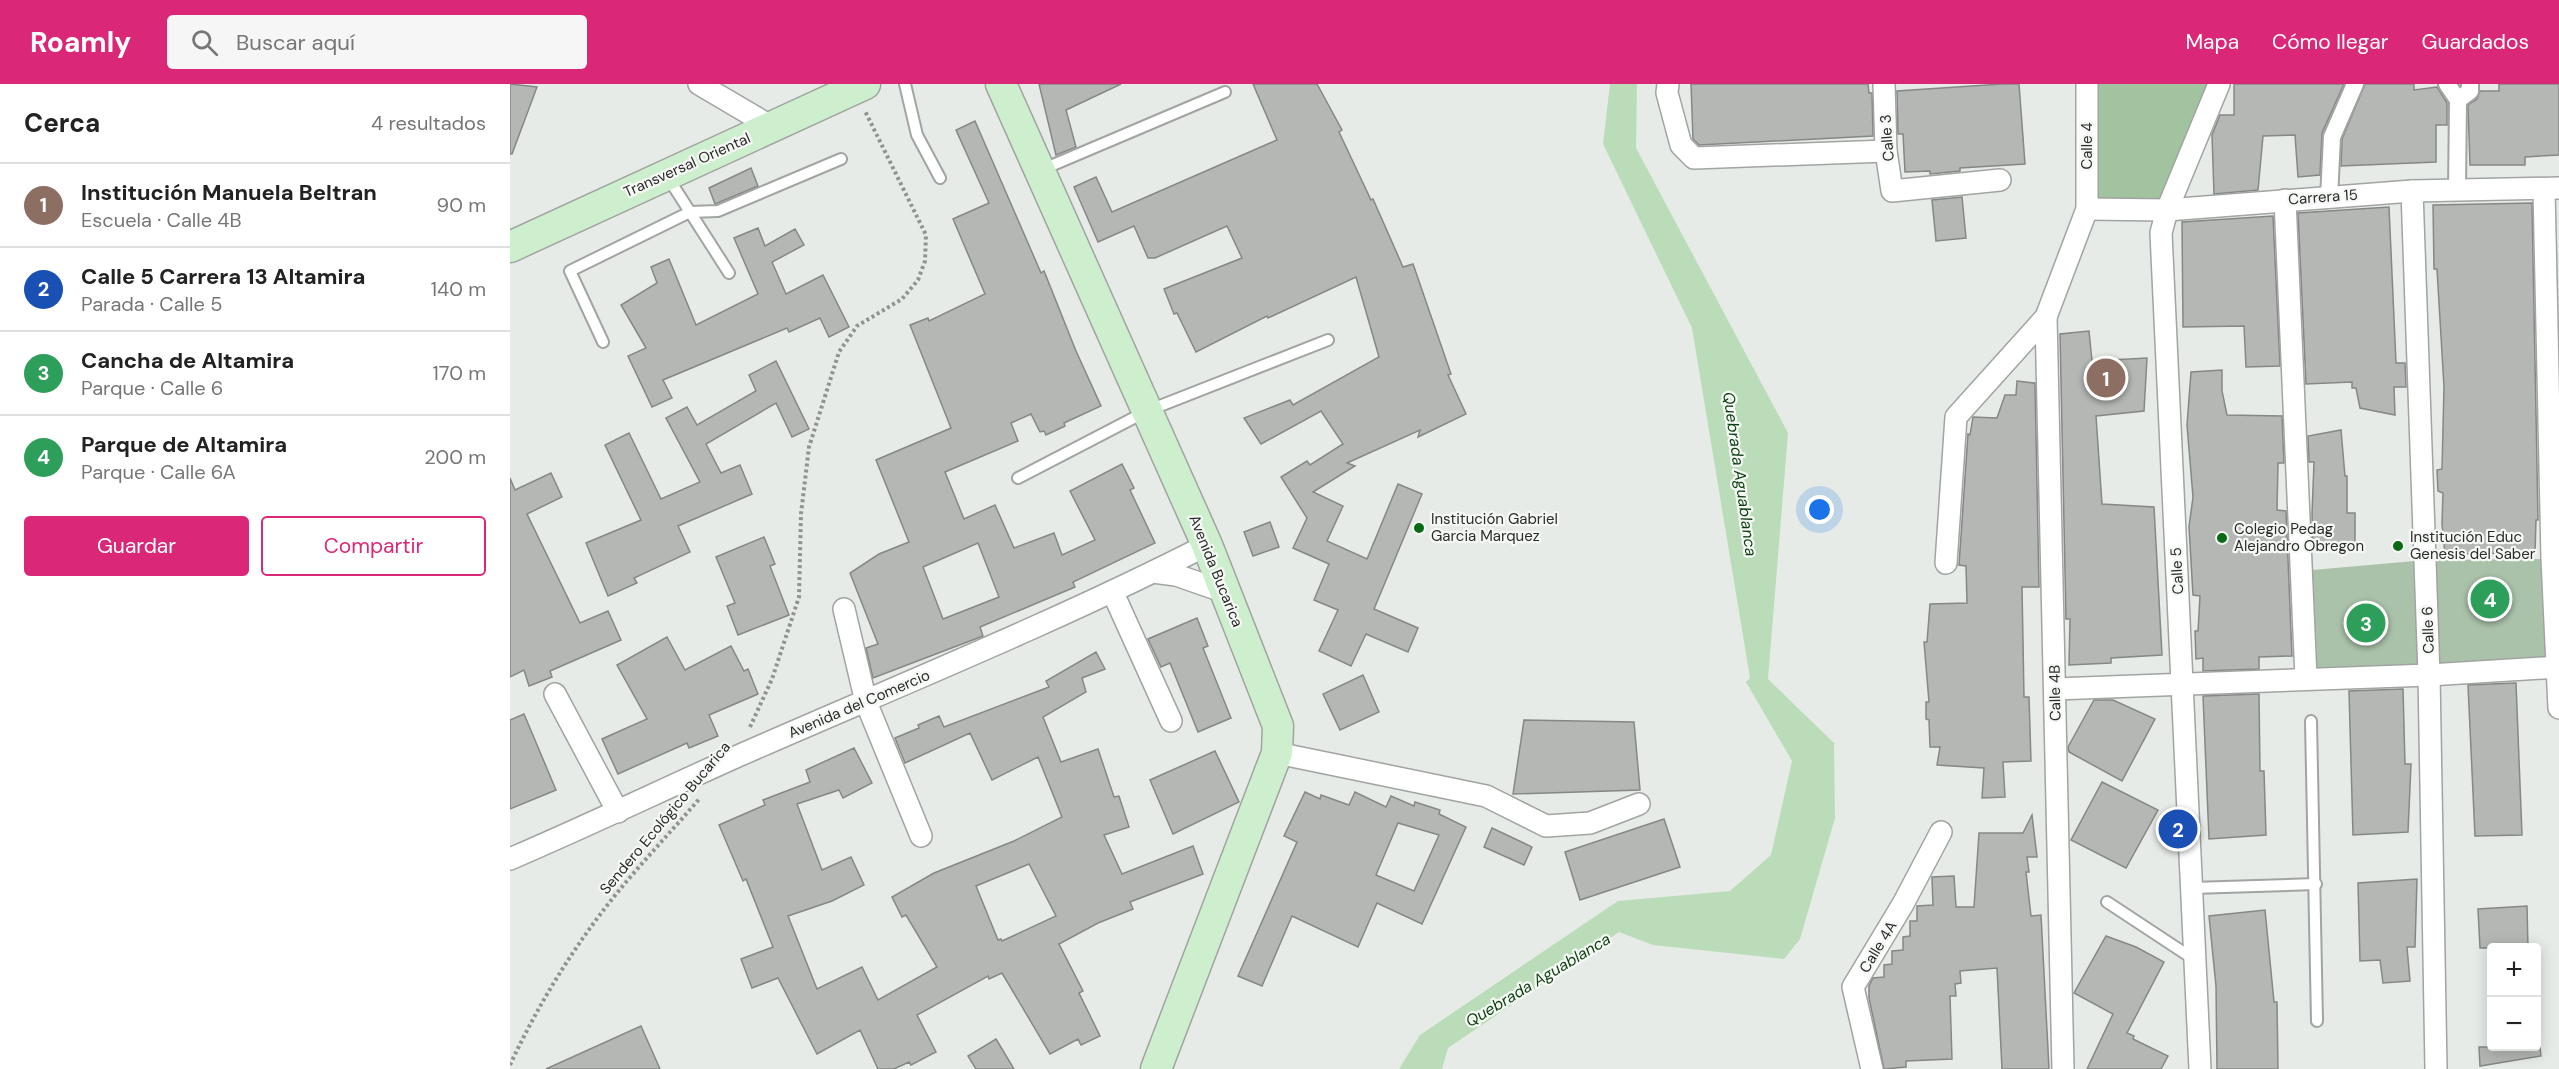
<!DOCTYPE html>
<html lang="es">
<meta charset="utf-8">
<style>
body{margin:0;font-family:"DM Sans",sans-serif;background:#f6f6f6;color:#222}
.controls{position:absolute;right:18px;bottom:18px;display:grid;overflow:hidden;border-radius:6px;box-shadow:0 3px 15px #0003}
.controls button{width:54px;height:54px;display:grid;place-items:center;padding:0;border:0;border-bottom:2px solid #e0e0e0;background:#fff;color:#222;font:30px sans-serif}
.you{position:absolute;left:1310px;top:426px;width:21px;height:21px;margin:-15px;border:4px solid #fff;border-radius:50%;background:#1a73e8;box-shadow:0 0 0 9px #1a73e833}
.badge{display:grid;place-items:center;width:39px;height:39px;border-radius:50%;background:#db2777;color:#fff;font-size:20px;font-weight:700}
.pin{position:absolute;translate:-50% -50%;border:3px solid #fff;box-shadow:0 2px 6px #0006}
.list{margin:0;padding:0;list-style:none}
h2{display:flex;justify-content:space-between;align-items:center;height:78px;margin:0;padding:0 24px;font-size:26px}
h2 small{font-size:20px;font-weight:400;color:#767676}
.list li{display:grid;grid-template-columns:39px 1fr auto;gap:18px;align-items:center;box-sizing:border-box;height:84px;padding:0 24px;border-top:2px solid #e0e0e0}
.list b{display:block;font-size:22px;white-space:nowrap}
.list p{margin:0;font-size:20px;white-space:nowrap;color:#767676}
.list em{font-size:20px;font-style:normal;color:#767676}
.actions{display:flex;gap:12px;padding:18px 24px}
.actions a{flex:1;padding:14px 0;border:2px solid #db2777;border-radius:6px;text-align:center;font-size:21px;color:#db2777}
.actions .main{background:#db2777;color:#fff}
.icon{flex:none;width:33px;height:33px;fill:none;stroke:currentColor;stroke-width:2;stroke-linecap:round;stroke-linejoin:round}
.map{position:relative;flex:none;width:2049px;height:985px;overflow:hidden}
header{display:flex;align-items:center;gap:36px;box-sizing:border-box;height:84px;padding:0 30px;background:#db2777;color:#fff}
header strong{font-size:28px}
nav{display:flex;gap:33px;margin-inline-start:auto;font-size:21px}
.search{width:420px;height:54px;background:#f6f6f6;display:flex;align-items:center;gap:15px;box-sizing:border-box;padding:0 21px;border-radius:6px;color:#767676;font-size:22px}
main{display:flex}
aside{flex:1;background:#fff}
.map>svg:first-child{display:block}
</style>
<header>
<strong>Roamly</strong>
<div class="search"><svg class="icon" aria-label="search" viewBox="0 0 24 24"><circle cx="10" cy="10" r="6"/><path d="M15 15l6 6"/></svg>Buscar aquí</div>
<nav><a>Mapa</a><a>Cómo llegar</a><a>Guardados</a></nav>
</header>
<main>
<aside>
<h2>Cerca<small>4 resultados</small></h2>
<ul class="list">
<li><span class="badge" style="background:#8d6e63">1</span><div><b>Institución Manuela Beltran</b><p>Escuela · Calle 4B</p></div><em>90 m</em></li>
<li><span class="badge" style="background:#1a4fb4">2</span><div><b>Calle 5 Carrera 13 Altamira</b><p>Parada · Calle 5</p></div><em>140 m</em></li>
<li><span class="badge" style="background:#2e9e5b">3</span><div><b>Cancha de Altamira</b><p>Parque · Calle 6</p></div><em>170 m</em></li>
<li><span class="badge" style="background:#2e9e5b">4</span><div><b>Parque de Altamira</b><p>Parque · Calle 6A</p></div><em>200 m</em></li>
</ul>
<div class="actions"><a class="main">Guardar</a><a>Compartir</a></div>
</aside>
<div class="map">
<svg width="2049" height="985" viewBox="0 0 2049 985">
<rect width="100%" height="100%" fill="#e7ebe7"/>
<polygon fill="#abc2aa" points="2042,475 2047,583 1796,594 1791,487 1916,476"/>
<polygon fill="#a1c39f" points="1578,0 1701,0 1655,119 1578,124"/>
<polygon fill="#badcb8" points="1100,0 1127,0 1126,64 1278,349 1258,595 1324,659 1325,734 1290,855 1274,875 1143,861 1109,848 938,964 932,985 889,985 910,951 1108,817 1220,807 1261,771 1282,677 1236,598 1240,594 1182,244 1093,60"/>
<g fill="#b4b7b4" stroke="#858885" stroke-width="1.5" fill-rule="evenodd">
<polygon points="0,0 27,3 2,70 0,70"/>
<polygon points="529,0 611,0 556,26 566,63 546,71"/>
<polygon points="743,0 807,0 832,46 829,48 861,116 863,115 893,183 903,180 941,290 938,291 956,330 908,353 910,346 837,379 845,382 803,408 833,422 817,457 857,475 888,400 912,410 864,525 908,544 898,568 856,550 841,582 809,567 828,526 804,516 819,480 783,464 797,434 771,393 797,377 800,381 833,360 811,327 751,360 734,334 780,316 783,321 869,273 846,193 758,234 757,232 686,268 667,229 664,230 654,205 732,174 717,142 645,174 638,174 624,142 588,158 564,103 586,93 602,128 767,56"/>
<polygon points="1181,0 1358,0 1359,9 1362,9 1363,52 1189,61 1183,55"/>
<polygon points="1492,0 1509,0 1515,80 1450,84 1450,87 1420,90 1420,87 1395,88 1393,50 1388,50 1387,7"/>
<polygon points="1724,0 1834,0 1812,49 1810,91 1788,93 1785,51 1753,52 1748,106 1704,110 1702,51 1710,31 1724,31"/>
<polygon points="1855,0 1904,0 1904,6 1927,3 1937,19 1937,41 1926,41 1926,78 1831,82 1832,55"/>
<polygon points="1989,0 2049,0 2049,71 2015,73 2015,81 1960,81 1958,21 1967,15 1970,7 1989,7"/>
<path d="M465 37 531 189 534 187 566 267 591 322 554 339 555 342 536 351 534 347 530 348 521 330 501 339 508 357 435 388 454 435 485 421 504 464 544 449 552 471 585 456 560 407 612 380 624 404 620 406 645 459 563 498 565 503 470 543 473 552 363 594 356 564 368 560 340 489 369 470 399 458 366 376 441 344 400 241 418 234 419 237 475 210 443 135 479 119 446 46ZM468 459 489 513 433 535 413 483Z"/>
<polygon points="241,84 248,102 205,120 199,104"/>
<polygon points="1452,113 1456,154 1426,157 1422,116"/>
<polygon points="2022,119 2028,436 2026,436 2025,469 1935,470 1932,440 1933,409 1928,407 1927,386 1932,385 1934,303 1927,185 1924,185 1923,121"/>
<polygon points="1879,123 1886,279 1895,279 1896,303 1884,303 1885,331 1850,324 1846,304 1842,304 1842,298 1796,300 1788,129"/>
<polygon points="1763,132 1770,282 1736,283 1734,242 1673,243 1672,138"/>
<polygon points="248,144 255,162 285,145 294,161 262,178 276,210 313,191 339,243 319,253 310,234 279,248 277,244 153,296 162,314 142,323 118,272 136,264 111,221 147,199 141,183 159,175 186,241 248,210 224,154"/>
<polygon points="1579,247 1582,277 1637,274 1634,327 1586,332 1592,420 1644,423 1652,571 1601,574 1601,579 1559,581 1560,535 1556,535 1550,250"/>
<polygon points="266,277 299,345 282,353 266,319 196,360 211,389 230,381 242,410 168,442 180,468 124,494 127,499 98,512 76,459 131,436 95,361 119,349 151,415 190,398 156,334 177,323 187,341 246,307 239,291"/>
<polygon points="1712,286 1712,307 1717,331 1772,332 1774,379 1768,379 1767,426 1776,427 1782,572 1749,573 1749,585 1693,587 1693,574 1686,575 1685,547 1688,547 1690,512 1683,511 1679,443 1683,413 1677,341 1681,288"/>
<polygon points="1507,297 1525,299 1529,503 1512,503 1514,613 1519,613 1521,677 1493,678 1495,713 1472,714 1474,684 1427,681 1430,663 1420,663 1419,636 1416,635 1416,618 1419,618 1414,558 1417,558 1420,520 1457,519 1456,482 1449,481 1458,350 1460,351 1463,333 1487,334 1495,311 1506,311"/>
<polygon points="1831,346 1835,392 1837,392 1837,429 1845,429 1845,464 1803,467 1802,430 1804,378 1799,378 1798,352"/>
<polygon points="41,389 52,413 17,430 70,539 98,527 111,556 40,587 42,593 19,602 14,586 0,593 0,394 5,406"/>
<polygon points="760,438 769,463 743,472 734,448"/>
<polygon points="254,453 265,480 260,482 279,531 228,551 217,522 225,519 206,473"/>
<polygon points="687,534 698,562 693,564 721,634 688,648 660,579 651,583 638,555"/>
<polygon points="157,553 175,586 221,562 234,587 238,585 248,610 199,631 208,652 179,664 177,659 108,690 92,655 137,635 107,581"/>
<path d="M586 568 595 585 572 594 576 608 533 633 551 678 588 665 604 713 609 712 619 743 594 751 612 790 683 762 693 790 620 818 623 825 588 839 549 860 573 907 569 909 590 952 571 961 568 955 540 970 492 889 479 895 478 892 407 931 426 968 401 981 399 978 384 985H368L350 946 307 970 268 894 242 904 231 875 263 863 236 795 233 797 209 741 255 721 253 716 300 698 296 686 344 664 362 699 333 714 329 706 287 720 312 786 341 773 354 801 322 817 278 832 307 905 352 883 368 916 427 883 396 831 392 833 382 813 424 789 504 757 552 733 528 673 482 696 460 649 395 679 385 654 409 644 408 641 429 632 434 643 539 603 536 597ZM519 780 546 832 492 857 491 855 488 856 466 802Z"/>
<polygon points="853,591 869,628 830,646 813,610"/>
<polygon points="2006,599 2012,751 1965,752 1958,601"/>
<polygon points="1893,605 1895,680 1901,680 1898,748 1843,751 1839,607"/>
<polygon points="1749,610 1750,687 1754,687 1756,751 1699,755 1693,612"/>
<polygon points="1584,616 1603,616 1645,635 1612,697 1559,668 1558,663"/>
<polygon points="14,630 46,706 0,725 0,636"/>
<polygon points="1014,636 1124,638 1130,706 1003,710"/>
<polygon points="705,667 729,718 663,750 640,696"/>
<polygon points="1592,698 1648,726 1616,784 1561,756"/>
<path d="M795 708 810 715 811 711 839 721 845 708 876 723 881 712 904 722 905 718 930 726 929 730 956 743 912 840 867 819 848 863 782 832 752 902 728 892 787 758 774 752ZM888 739 929 751 904 807 866 791Z"/>
<polygon points="1522,731 1527,773 1517,773 1519,788 1516,788 1521,832 1531,831 1539,985 1492,985 1487,884 1450,887 1451,899 1445,900 1446,912 1440,912 1442,975 1396,977 1396,983 1374,985 1359,914 1359,902 1363,894 1374,893 1374,881 1382,880 1382,867 1393,866 1393,853 1400,852 1400,837 1407,837 1407,822 1423,821 1422,793 1444,792 1446,823 1464,823 1469,749 1513,749"/>
<polygon points="1154,735 1170,783 1070,816 1055,768"/>
<polygon points="982,744 1022,763 1014,781 974,763"/>
<polygon points="1907,795 1905,863 1897,863 1900,897 1873,899 1870,876 1850,877 1848,799"/>
<polygon points="2017,822 2018,864 1970,864 1968,825"/>
<polygon points="1755,826 1764,918 1767,918 1768,985 1707,985 1706,902 1699,832"/>
<polygon points="1596,852 1626,863 1654,878 1617,949 1624,952 1623,955 1658,972 1651,985 1577,985 1603,930 1564,909"/>
<polygon points="131,942 150,985 36,985"/>
<polygon points="486,955 504,985 466,985 458,972"/>
<polygon points="1969,963 2030,963 2031,972 1970,982"/>
</g>
<g fill="none" stroke-linecap="round" stroke-linejoin="round">
<g stroke="#a1a4a1" stroke-width="14">
<g id="service">
<polyline points="395,0 407,51 430,94"/>
<polyline points="531,86 715,8"/>
<polyline points="180,128 208,127 331,75"/>
<polyline points="180,128 219,189"/>
<polyline points="93,258 60,187 180,128 157,92"/>
<polyline points="508,394 637,327 818,256"/>
<polyline points="1801,637 1807,937"/>
<polyline points="1682,804 1806,800"/>
<polyline points="1597,818 1685,876"/>
</g>
</g>
<g stroke="#a1a4a1" stroke-width="20">
<g id="pedestrian">
<polyline points="1937,0 1948,16 1947,106"/>
<polyline points="1948,16 1960,7 1960,0"/>
<polyline points="1819,114 1822,53 1845,0"/>
</g>
</g>
<g stroke="#a1a4a1" stroke-width="24">
<g id="minor">
<polyline points="189,0 262,43"/>
<polyline points="1158,0 1157,9 1171,61 1184,74 1376,67"/>
<polyline points="1374,0 1376,67 1382,107 1490,96"/>
<polyline points="2034,105 2042,475 2049,624"/>
<polyline points="1902,107 1919,591 1926,985"/>
<polyline points="1775,116 1796,594"/>
<polyline points="1577,125 1657,126 1902,107 2049,104"/>
<polyline points="1536,233 1553,985"/>
<polyline points="1436,479 1446,333 1536,233 1577,125 1577,0"/>
<polyline points="643,488 666,491 715,508"/>
<polyline points="603,509 661,637"/>
<polyline points="334,525 356,618 411,752"/>
<polyline points="1545,605 1919,591 2049,583"/>
<polyline points="45,610 108,728"/>
<polyline points="767,669 976,712 1036,742 1080,739 1129,720"/>
<path d="M0 775C77 742 152 706 228 672 385 603 544 539 697 461"/>
<polyline points="1362,985 1343,903 1393,820 1431,748"/>
<polyline points="1690,985 1651,149 1657,126 1709,0"/>
</g>
</g>
<g stroke="#a1a4a1" stroke-width="33">
<g id="secondary">
<polyline points="491,0 697,461 768,642 767,669 646,985"/>
<polyline points="0,163 355,0"/>
</g>
</g>
<g stroke="#909390" stroke-width="4" stroke-dasharray="3 3" stroke-linecap="butt">
<polyline points="240,643 262,595 289,513 291,430 299,363 329,268 347,242 392,215 408,196 415,177 416,151 355,27"/>
<path d="M0 981C27 923 62 865 103 814 130 780 161 748 190 714"/>
</g>
<use href="#service" stroke="#fff" stroke-width="10"/>
<use href="#pedestrian" stroke="#fff" stroke-width="16"/>
<use href="#minor" stroke="#fff" stroke-width="21"/>
<use href="#secondary" stroke="#ceefce" stroke-width="30"/>
</g>
<g fill="#086a15" stroke="#f5f8f5" stroke-width="2">
<circle cx="909" cy="444" r="6"/>
<circle cx="1712" cy="454" r="6"/>
<circle cx="1888" cy="462" r="6"/>
</g>
<g text-anchor="middle" dominant-baseline="central" stroke-width="4.5" stroke-linejoin="round" paint-order="stroke">
<g font-size="15" fill="#2a2b2a" stroke="#f5f8f5">
<text transform="translate(1377 54) rotate(-94)">Calle 3</text>
<text transform="translate(1577 62) rotate(-90)">Calle 4</text>
<text transform="translate(177 81) rotate(-24)">Transversal Oriental</text>
<text transform="translate(1813 113) rotate(-4)">Carrera 15</text>
<text transform="translate(706 487) rotate(68)">Avenida Bucarica</text>
<text transform="translate(1667 487) rotate(-93)">Calle 5</text>
<text transform="translate(1918 546) rotate(-92)">Calle 6</text>
<text transform="translate(1545 609) rotate(-91)">Calle 4B</text>
<text transform="translate(349 620) rotate(-23)">Avenida del Comercio</text>
<text transform="translate(155 734) rotate(-50)">Sendero Ecológico Bucarica</text>
<text transform="translate(1368 863) rotate(-59)">Calle 4A</text>
</g>
<g font-size="15" fill="#2a2b2a" stroke="#f5f8f5" text-anchor="start">
<text x="921" y="435">Institución Gabriel<tspan x="921" dy="17">Garcia Marquez</tspan></text>
<text x="1724" y="445">Colegio Pedag<tspan x="1724" dy="17">Alejandro Obregon</tspan></text>
<text x="1900" y="453">Institución Educ<tspan x="1900" dy="17">Genesis del Saber</tspan></text>
</g>
<g font-size="16" font-style="italic" fill="#0a3d0e" stroke="#f5f8f5">
<text transform="translate(1230 390) rotate(82)">Quebrada Aguablanca</text>
<text transform="translate(1028 896) rotate(-31)">Quebrada Aguablanca</text>
</g>
</g>
</svg>
<div class="controls">
<button>+</button>
<button>−</button>
</div>
<div class="you"></div>
<div class="pin badge" style="left:1596px;top:294px;background:#8d6e63">1</div>
<div class="pin badge" style="left:1668px;top:745px;background:#1a4fb4">2</div>
<div class="pin badge" style="left:1856px;top:539px;background:#2e9e5b">3</div>
<div class="pin badge" style="left:1980px;top:515px;background:#2e9e5b">4</div>
</div>
</main>
